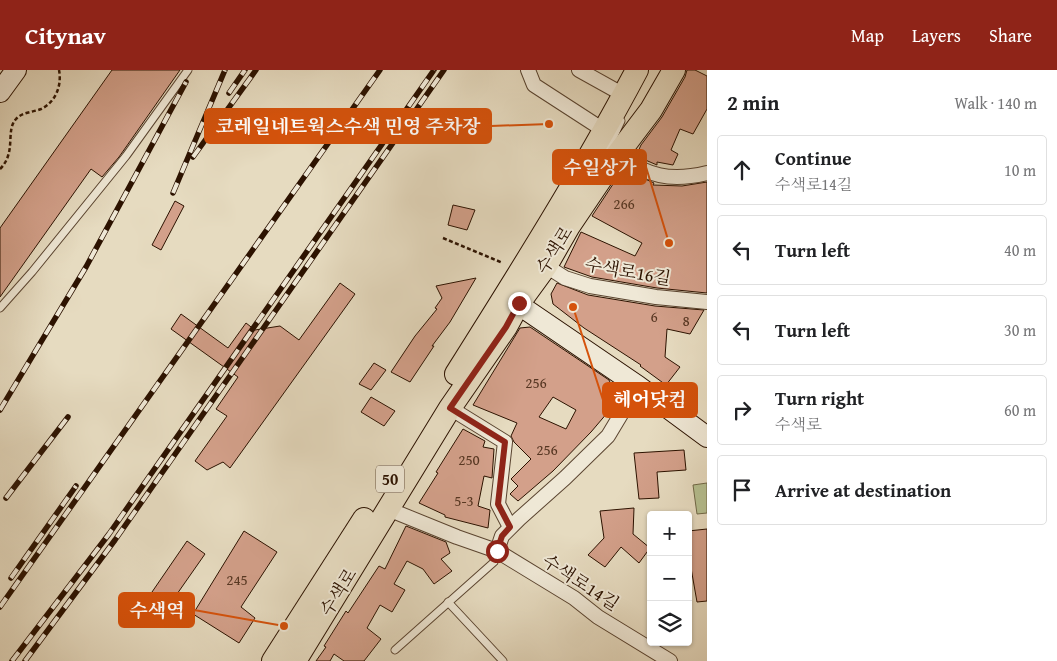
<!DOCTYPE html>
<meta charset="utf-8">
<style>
body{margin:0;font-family:"Gentium Book Plus","Noto Serif KR",serif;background:#f2f2f2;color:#202124}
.controls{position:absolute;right:15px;bottom:15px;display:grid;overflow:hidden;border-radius:5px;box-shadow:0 1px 4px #0004}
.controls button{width:45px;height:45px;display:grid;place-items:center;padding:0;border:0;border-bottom:1px solid #e0e0e0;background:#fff;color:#202124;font:25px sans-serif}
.stop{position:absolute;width:15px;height:15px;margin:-11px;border:4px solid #8f2418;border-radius:50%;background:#fff}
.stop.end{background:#8f2418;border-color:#fff;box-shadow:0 1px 5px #0008}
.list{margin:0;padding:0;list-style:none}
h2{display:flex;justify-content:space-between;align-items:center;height:65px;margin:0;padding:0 20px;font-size:21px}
h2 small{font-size:16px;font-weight:400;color:#757577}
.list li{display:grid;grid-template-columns:32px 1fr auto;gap:15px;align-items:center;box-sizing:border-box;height:70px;margin:0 10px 10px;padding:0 10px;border:1px solid #e0e0e0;border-radius:5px}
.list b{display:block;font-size:19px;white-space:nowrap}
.list p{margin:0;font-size:16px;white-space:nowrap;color:#757577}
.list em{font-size:16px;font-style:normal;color:#757577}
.icon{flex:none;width:28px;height:28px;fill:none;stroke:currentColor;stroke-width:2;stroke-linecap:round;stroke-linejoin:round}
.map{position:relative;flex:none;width:707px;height:591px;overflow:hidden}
header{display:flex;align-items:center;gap:30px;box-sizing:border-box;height:70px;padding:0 25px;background:#8f2418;color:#fff}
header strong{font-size:24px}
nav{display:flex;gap:28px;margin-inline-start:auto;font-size:18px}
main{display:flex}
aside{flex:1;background:#fff}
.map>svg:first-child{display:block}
</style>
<header>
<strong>Citynav</strong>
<nav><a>Map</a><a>Layers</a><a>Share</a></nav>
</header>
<main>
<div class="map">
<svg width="707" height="591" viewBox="0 0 707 591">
<rect width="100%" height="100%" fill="#e6dbc0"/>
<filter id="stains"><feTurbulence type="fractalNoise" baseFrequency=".004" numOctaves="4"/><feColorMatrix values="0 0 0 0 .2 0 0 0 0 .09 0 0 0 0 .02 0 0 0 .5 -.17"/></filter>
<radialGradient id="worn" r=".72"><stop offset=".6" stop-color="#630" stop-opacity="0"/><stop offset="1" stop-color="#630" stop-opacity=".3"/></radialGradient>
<polygon fill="#b6c091" stroke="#716948" points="707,413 707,443 697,444 693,415"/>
<g fill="#d3a08a" stroke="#2c1200" fill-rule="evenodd">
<polygon points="112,0 180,0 119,87 102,107 91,99 0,227 0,158"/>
<polygon points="687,0 695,0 707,6 707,39 693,64 680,59 671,80 678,84 673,95 657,92 657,95 636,86 641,75 662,47 685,7"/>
<polygon points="623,99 654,113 653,115 682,116 707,112 707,223 657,218 592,207 564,197 581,162 635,186 642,173 592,146"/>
<polygon points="175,131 184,136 161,180 152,175"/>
<polygon points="453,135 475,140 467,160 448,155"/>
<polygon points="476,208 450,252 432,276 434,276 410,312 391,302 415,266 437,239 435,238 442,228 436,216"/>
<polygon points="340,213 355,224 230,398 223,392 207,400 195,391 227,346 216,339 238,307 171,259 181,244 228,278 246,253 255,260 280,256 299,270"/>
<polygon points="557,213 588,225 655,236 704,240 690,264 667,259 665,287 680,297 666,315 640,296 641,295 584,258 553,234 551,224"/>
<path d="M530 257 609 310 617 327 606 341 608 342 591 362 553 401 518 431 510 424 518 416 511 409 531 389 514 372 511 366 517 353 473 335 520 258ZM553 327 576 340 566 359 539 347Z"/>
<polygon points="374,293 386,300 371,320 359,314"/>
<polygon points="371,327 395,341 384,356 361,342"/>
<polygon points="463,359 485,371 483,377 494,379 492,408 484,406 478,436 490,440 488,458 445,447 445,445 419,433 438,403 436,402"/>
<polygon points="684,380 686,400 657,402 659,428 639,429 634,383"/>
<polygon points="634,438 633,464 650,478 639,493 621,477 605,497 588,485 604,468 600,441"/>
<polygon points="406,456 446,472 450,483 441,489 452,501 434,514 423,499 407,491 394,514 405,520 392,542 380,535 367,558 381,569 364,591 344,591 334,584 330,591 316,591 326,577 324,576 346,541 348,543 379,496 385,499"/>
<polygon points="707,459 707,531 697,532 688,481 688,461"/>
<polygon points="244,461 277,482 241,537 255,548 239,573 193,544"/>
<polygon points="187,471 205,484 170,534 152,522"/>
</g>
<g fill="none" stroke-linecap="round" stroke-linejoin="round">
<g stroke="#5a4430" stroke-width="9">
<g id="lane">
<polyline points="605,85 621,51"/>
<polyline points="0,238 32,202 126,86 188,0"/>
<polyline points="448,532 503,591"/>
<polyline points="395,580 494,492 497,481"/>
</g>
</g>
<g stroke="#5a4430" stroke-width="16">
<g id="street">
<polyline points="528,0 534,15 605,61"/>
<polyline points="579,0 624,25"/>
<path d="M617 85C648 106 670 112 707 103"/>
<polyline points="546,196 565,208 590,216 656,227 707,232"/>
<polyline points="450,338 505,372 498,434 510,457"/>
<polyline points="388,439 457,467 497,481 574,528 598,547 670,591"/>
<polyline points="497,481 502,466 519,449 565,408 608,366 638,316"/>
</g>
</g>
<g stroke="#2c1200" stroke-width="22">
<g id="secondary">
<polyline points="0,22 16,0"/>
<polyline points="506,226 638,316 707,367"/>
</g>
</g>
<g stroke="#2c1200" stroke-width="24">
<g id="primary">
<path d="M456 304C519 204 582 104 637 0"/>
<polyline points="273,591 364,449"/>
<polyline points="295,591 450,338 506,257 519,233 546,196 569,156 617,85 651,40 674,0"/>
</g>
</g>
<g stroke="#2c1200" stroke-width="2.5" stroke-dasharray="4 2.5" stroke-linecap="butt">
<path d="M0 99C17 82 5 61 16 49 22 42 34 42 41 39 56 32 62 15 59 0"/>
<polyline points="443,168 503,193"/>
</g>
<use href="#lane" stroke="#efe8d6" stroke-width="7"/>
<use href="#street" stroke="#efe8d6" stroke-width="14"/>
<use href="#secondary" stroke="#efe8d6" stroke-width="20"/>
<use href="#primary" stroke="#e6dbc0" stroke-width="22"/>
<g stroke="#2c1200" stroke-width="5.5">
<g id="rail">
<polyline points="229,23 245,0"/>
<polyline points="193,87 256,0"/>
<polyline points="173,123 225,0"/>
<polyline points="0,340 86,197 186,12"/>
<polyline points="6,428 68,347"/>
<polyline points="11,508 76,416"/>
<polyline points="0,537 380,0"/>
<polyline points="12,591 109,464 434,0"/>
<polyline points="25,591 115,470 444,0"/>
</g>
</g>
<use href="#rail" stroke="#efe8d6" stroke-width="4" stroke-dasharray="11" stroke-linecap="butt"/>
</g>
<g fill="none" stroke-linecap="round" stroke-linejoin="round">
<polyline stroke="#8f2418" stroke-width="6" points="497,481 502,466 510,457 498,434 505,372 450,338 506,257 519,233"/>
</g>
<g text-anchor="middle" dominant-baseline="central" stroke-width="4" stroke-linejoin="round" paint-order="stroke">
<g font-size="15" fill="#563622">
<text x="624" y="133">266</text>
<text x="654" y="246">6</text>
<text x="686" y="250">8</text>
<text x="536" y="312">256</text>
<text x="547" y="379">256</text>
<text x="469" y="389">250</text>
<text x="464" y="430">5-3</text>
<text x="237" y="509">245</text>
</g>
<rect fill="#efe8d6" stroke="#665240" stroke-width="1" x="376" y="395.5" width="28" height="27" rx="4"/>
<g font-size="16" font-weight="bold" fill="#2c1200">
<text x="390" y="409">50</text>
</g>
<g font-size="18" fill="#2c1200" stroke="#efe8d6">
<text transform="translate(554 180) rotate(-58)">수색로</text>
<text transform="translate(628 201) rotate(10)">수색로16길</text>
<text transform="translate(581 512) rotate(33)">수색로14길</text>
<text transform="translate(338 522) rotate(-58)">수색로</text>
</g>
</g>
<path fill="none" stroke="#d5520b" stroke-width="2" d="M549 54L491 56M669 173L646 97M573 237L603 330M284 556L194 540"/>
<g fill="#d5520b" stroke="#efe8d6" stroke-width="2">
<circle cx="549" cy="54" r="5"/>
<circle cx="669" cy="173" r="5"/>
<circle cx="573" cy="237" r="5"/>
<circle cx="284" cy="556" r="5"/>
</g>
<g fill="#d5520b" stroke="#d5520b" stroke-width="2">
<rect x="205" y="39" width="286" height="34" rx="5"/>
<rect x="553" y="80" width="93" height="34" rx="5"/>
<rect x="603" y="313" width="94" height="34" rx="5"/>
<rect x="119" y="523" width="75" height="34" rx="5"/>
</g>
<g font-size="19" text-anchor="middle" font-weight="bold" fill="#fff">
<text x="348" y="63">코레일네트웍스수색 민영 주차장</text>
<text x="600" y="104">수일상가</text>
<text x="650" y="336">헤어닷컴</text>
<text x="157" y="547">수색역</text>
</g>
<rect width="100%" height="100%" filter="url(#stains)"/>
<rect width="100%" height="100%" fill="url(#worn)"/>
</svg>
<div class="controls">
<button>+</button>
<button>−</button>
<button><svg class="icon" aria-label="layers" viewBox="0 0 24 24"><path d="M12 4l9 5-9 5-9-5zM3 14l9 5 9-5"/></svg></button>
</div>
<div class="stop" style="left:497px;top:481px"></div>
<div class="stop end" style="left:519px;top:233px"></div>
</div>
<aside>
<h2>2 min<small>Walk · 140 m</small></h2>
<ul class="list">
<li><svg class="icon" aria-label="ahead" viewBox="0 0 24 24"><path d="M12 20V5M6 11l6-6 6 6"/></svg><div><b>Continue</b><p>수색로14길</p></div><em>10 m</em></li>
<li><svg class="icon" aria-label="left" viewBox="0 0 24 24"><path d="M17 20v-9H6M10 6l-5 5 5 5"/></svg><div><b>Turn left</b></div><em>40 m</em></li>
<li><svg class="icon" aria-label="left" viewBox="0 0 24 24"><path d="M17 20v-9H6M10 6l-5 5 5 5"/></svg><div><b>Turn left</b></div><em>30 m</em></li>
<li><svg class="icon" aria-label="right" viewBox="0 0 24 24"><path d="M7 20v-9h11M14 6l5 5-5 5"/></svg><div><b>Turn right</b><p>수색로</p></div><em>60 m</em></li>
<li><svg class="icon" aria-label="arrive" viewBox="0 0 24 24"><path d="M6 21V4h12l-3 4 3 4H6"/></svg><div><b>Arrive at destination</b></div></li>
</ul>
</aside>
</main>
